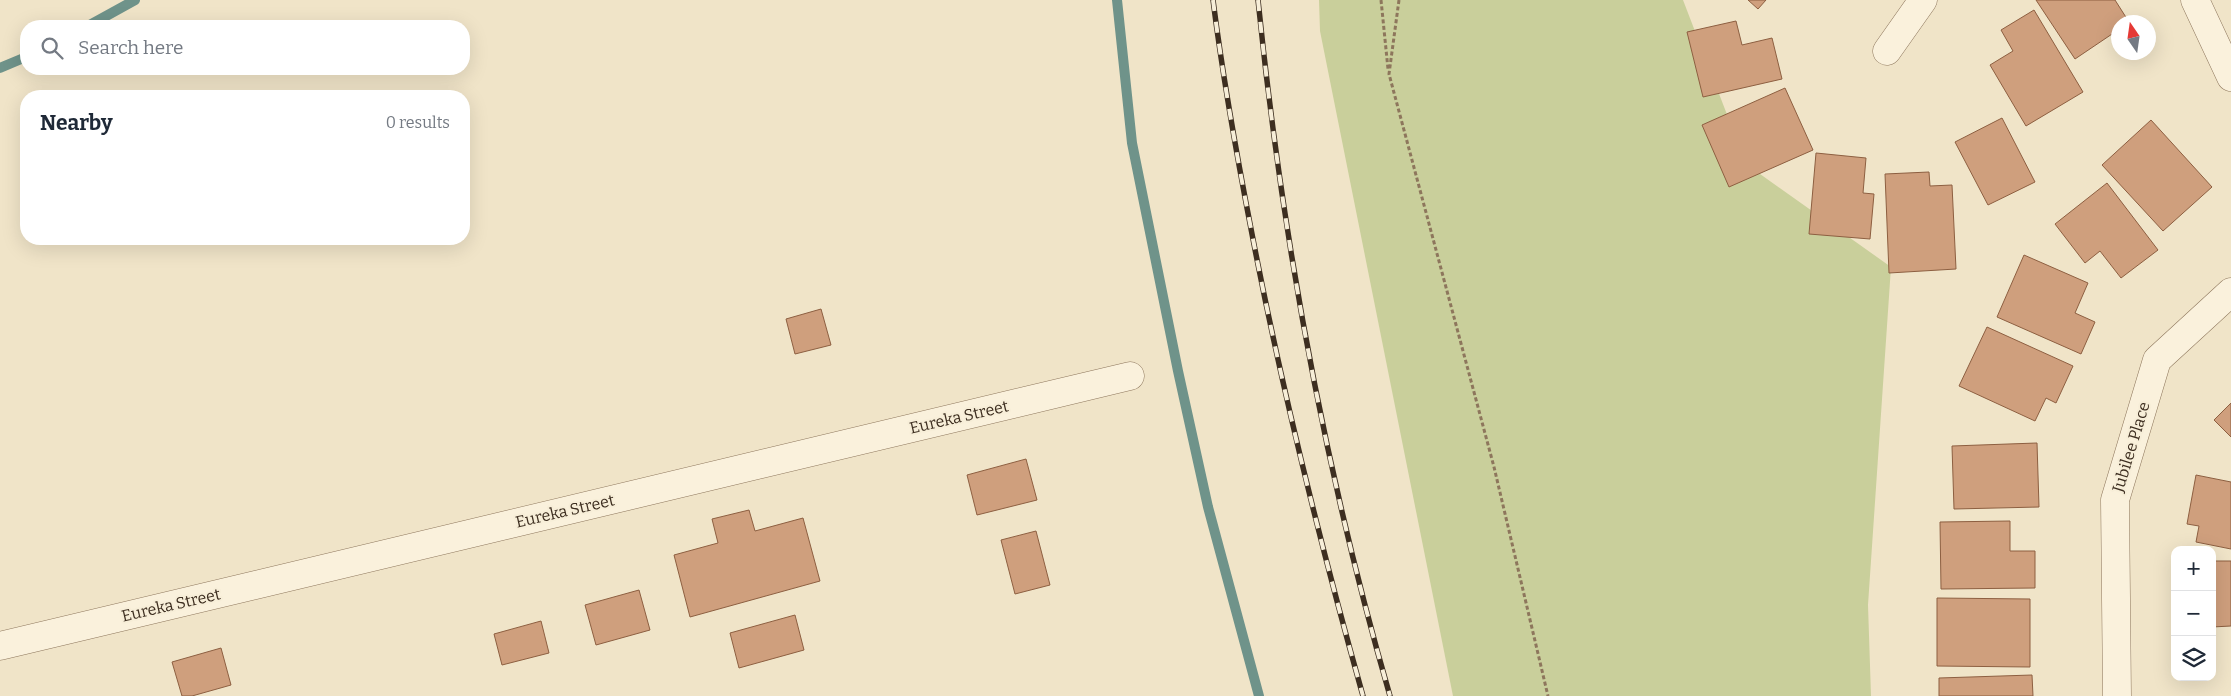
<!DOCTYPE html>
<meta charset="utf-8">
<style>
body{margin:0;font-family:Bitter,serif;background:#f2f2f3;color:#1f2937}
.controls{position:absolute;right:15px;bottom:15px;display:grid;overflow:hidden;border-radius:10px;box-shadow:0 5px 20px #0002}
.controls button{width:45px;height:45px;display:grid;place-items:center;padding:0;border:0;border-bottom:1px solid #e0e1e3;background:#fff;color:#1f2937;font:25px sans-serif}
.compass{position:absolute;left:2111px;top:15px;width:45px;height:45px;border-radius:50%;background:#fff;box-shadow:0 5px 20px #0002;rotate:347deg}
.list{margin:0;padding:0;list-style:none}
h2{display:flex;justify-content:space-between;align-items:center;height:65px;margin:0;padding:0 20px;font-size:21px}
h2 small{font-size:16px;font-weight:400;color:#747a83}
.icon{flex:none;width:28px;height:28px;fill:none;stroke:currentColor;stroke-width:2;stroke-linecap:round;stroke-linejoin:round}
.map{position:relative;flex:none;width:2231px;height:696px;overflow:hidden}
.search{position:absolute;background:#fff;box-shadow:0 5px 20px #0002;left:20px;top:20px;width:450px;height:55px;display:flex;align-items:center;gap:12px;box-sizing:border-box;padding:0 18px;border-radius:20px;color:#747a83;font-size:19px}
.panel{position:absolute;background:#fff;box-shadow:0 5px 20px #0002;left:20px;top:90px;width:450px;height:155px;border-radius:20px}
.map>svg:first-child{display:block}
</style>
<div class="map">
<svg width="2231" height="696" viewBox="0 0 2231 696">
<rect width="100%" height="100%" fill="#f0e4c8"/>
<polygon fill="#c9cf9b" points="1319,0 1683,0 1746,164 1891,267 1868,605 1871,696 1453,696 1320,31"/>
<g fill="none" stroke-linecap="round" stroke-linejoin="round">
<g stroke="#6f938a" stroke-width="10">
<polyline points="1117,0 1132,143 1178,371 1208,507 1259,696"/>
<polyline points="88,26 135,0"/>
<polyline points="0,68 26,57"/>
</g>
</g>
<g fill="#cf9f7d" stroke="#8d5f41">
<polygon points="1748,0 1766,0 1758,9"/>
<polygon points="2036,0 2115,0 2129,22 2118,22 2118,30 2075,59"/>
<polygon points="2034,10 2083,92 2026,126 1990,65 2013,51 2001,30"/>
<polygon points="1736,21 1742,45 1772,38 1782,79 1703,97 1687,32"/>
<polygon points="1785,88 1813,150 1729,187 1702,125"/>
<polygon points="2002,118 2035,182 1988,205 1955,142"/>
<polygon points="2151,120 2212,187 2163,231 2102,165"/>
<polygon points="1816,153 1866,158 1863,193 1874,194 1870,239 1809,234"/>
<polygon points="1929,172 1930,186 1952,185 1956,269 1889,273 1885,174"/>
<polygon points="2107,183 2158,250 2121,278 2100,251 2085,263 2055,224"/>
<polygon points="2024,255 2088,283 2075,313 2095,322 2081,354 1997,317"/>
<polygon points="821,309 831,345 795,354 786,319"/>
<polygon points="1987,327 2073,366 2056,403 2046,398 2035,421 1959,386"/>
<polygon points="2231,403 2231,437 2214,420"/>
<polygon points="2037,443 2039,507 1954,509 1952,446"/>
<polygon points="1026,459 1037,500 977,515 967,475"/>
<polygon points="2196,475 2231,482 2231,549 2196,542 2199,526 2187,524"/>
<polygon points="749,510 755,531 803,518 820,581 690,617 674,555 718,543 712,519"/>
<polygon points="2010,521 2010,551 2035,551 2035,588 1941,589 1940,522"/>
<polygon points="1036,531 1050,585 1015,594 1001,540"/>
<polygon points="2212,561 2231,561 2231,626 2212,627"/>
<polygon points="639,590 650,630 596,645 585,605"/>
<polygon points="1937,598 2030,599 2030,667 1937,666"/>
<polygon points="795,615 804,650 739,668 730,633"/>
<polygon points="541,621 549,653 502,665 494,634"/>
<polygon points="221,648 231,685 192,696 182,696 172,662"/>
<polygon points="2032,675 2033,696 1939,696 1939,678"/>
</g>
<g fill="none" stroke-linecap="round" stroke-linejoin="round">
<g stroke="#8d765c" stroke-width="29">
<g id="minor">
<polyline points="2195,0 2231,77"/>
<polyline points="1887,51 1923,0"/>
<polyline points="0,646 1130,376"/>
<polyline points="2117,696 2115,500 2157,360 2231,292"/>
</g>
</g>
<g stroke="#8d765c" stroke-width="3" stroke-dasharray="4 2.5" stroke-linecap="butt">
<polyline points="1381,0 1388,69"/>
<polyline points="1399,0 1389,74 1494,467 1548,696"/>
</g>
<use href="#minor" stroke="#faf1dc" stroke-width="28"/>
<g stroke="#3d2e20" stroke-width="5.5">
<g id="rail">
<path d="M1213 0C1223 79 1237 157 1252 234 1282 390 1320 543 1363 696"/>
<path d="M1258 0C1282 236 1324 468 1390 696"/>
</g>
</g>
<use href="#rail" stroke="#f7eed8" stroke-width="4" stroke-dasharray="11" stroke-linecap="butt"/>
</g>
<g text-anchor="middle" dominant-baseline="central" stroke-width="4" stroke-linejoin="round" paint-order="stroke">
<g font-size="16" fill="#3d2e20" stroke="#f7eed8">
<text transform="translate(959 417) rotate(-13)">Eureka Street</text>
<text transform="translate(2131 447) rotate(-73)">Jubilee Place</text>
<text transform="translate(565 511) rotate(-13)">Eureka Street</text>
<text transform="translate(171 605) rotate(-13)">Eureka Street</text>
</g>
</g>
</svg>
<div class="controls">
<button>+</button>
<button>−</button>
<button><svg class="icon" aria-label="layers" viewBox="0 0 24 24"><path d="M12 4l9 5-9 5-9-5zM3 14l9 5 9-5"/></svg></button>
</div>
<svg class="compass" viewBox="-18 -18 36 36"><path d="M0-13l5 13h-10z" fill="#e53935"/><path d="M0 13l5-13h-10z" fill="#747a83"/></svg>
<div class="search"><svg class="icon" aria-label="search" viewBox="0 0 24 24"><circle cx="10" cy="10" r="6"/><path d="M15 15l6 6"/></svg>Search here</div>
<section class="panel">
<h2>Nearby<small>0 results</small></h2>
<ul class="list">
</ul>
</section>
</div>
